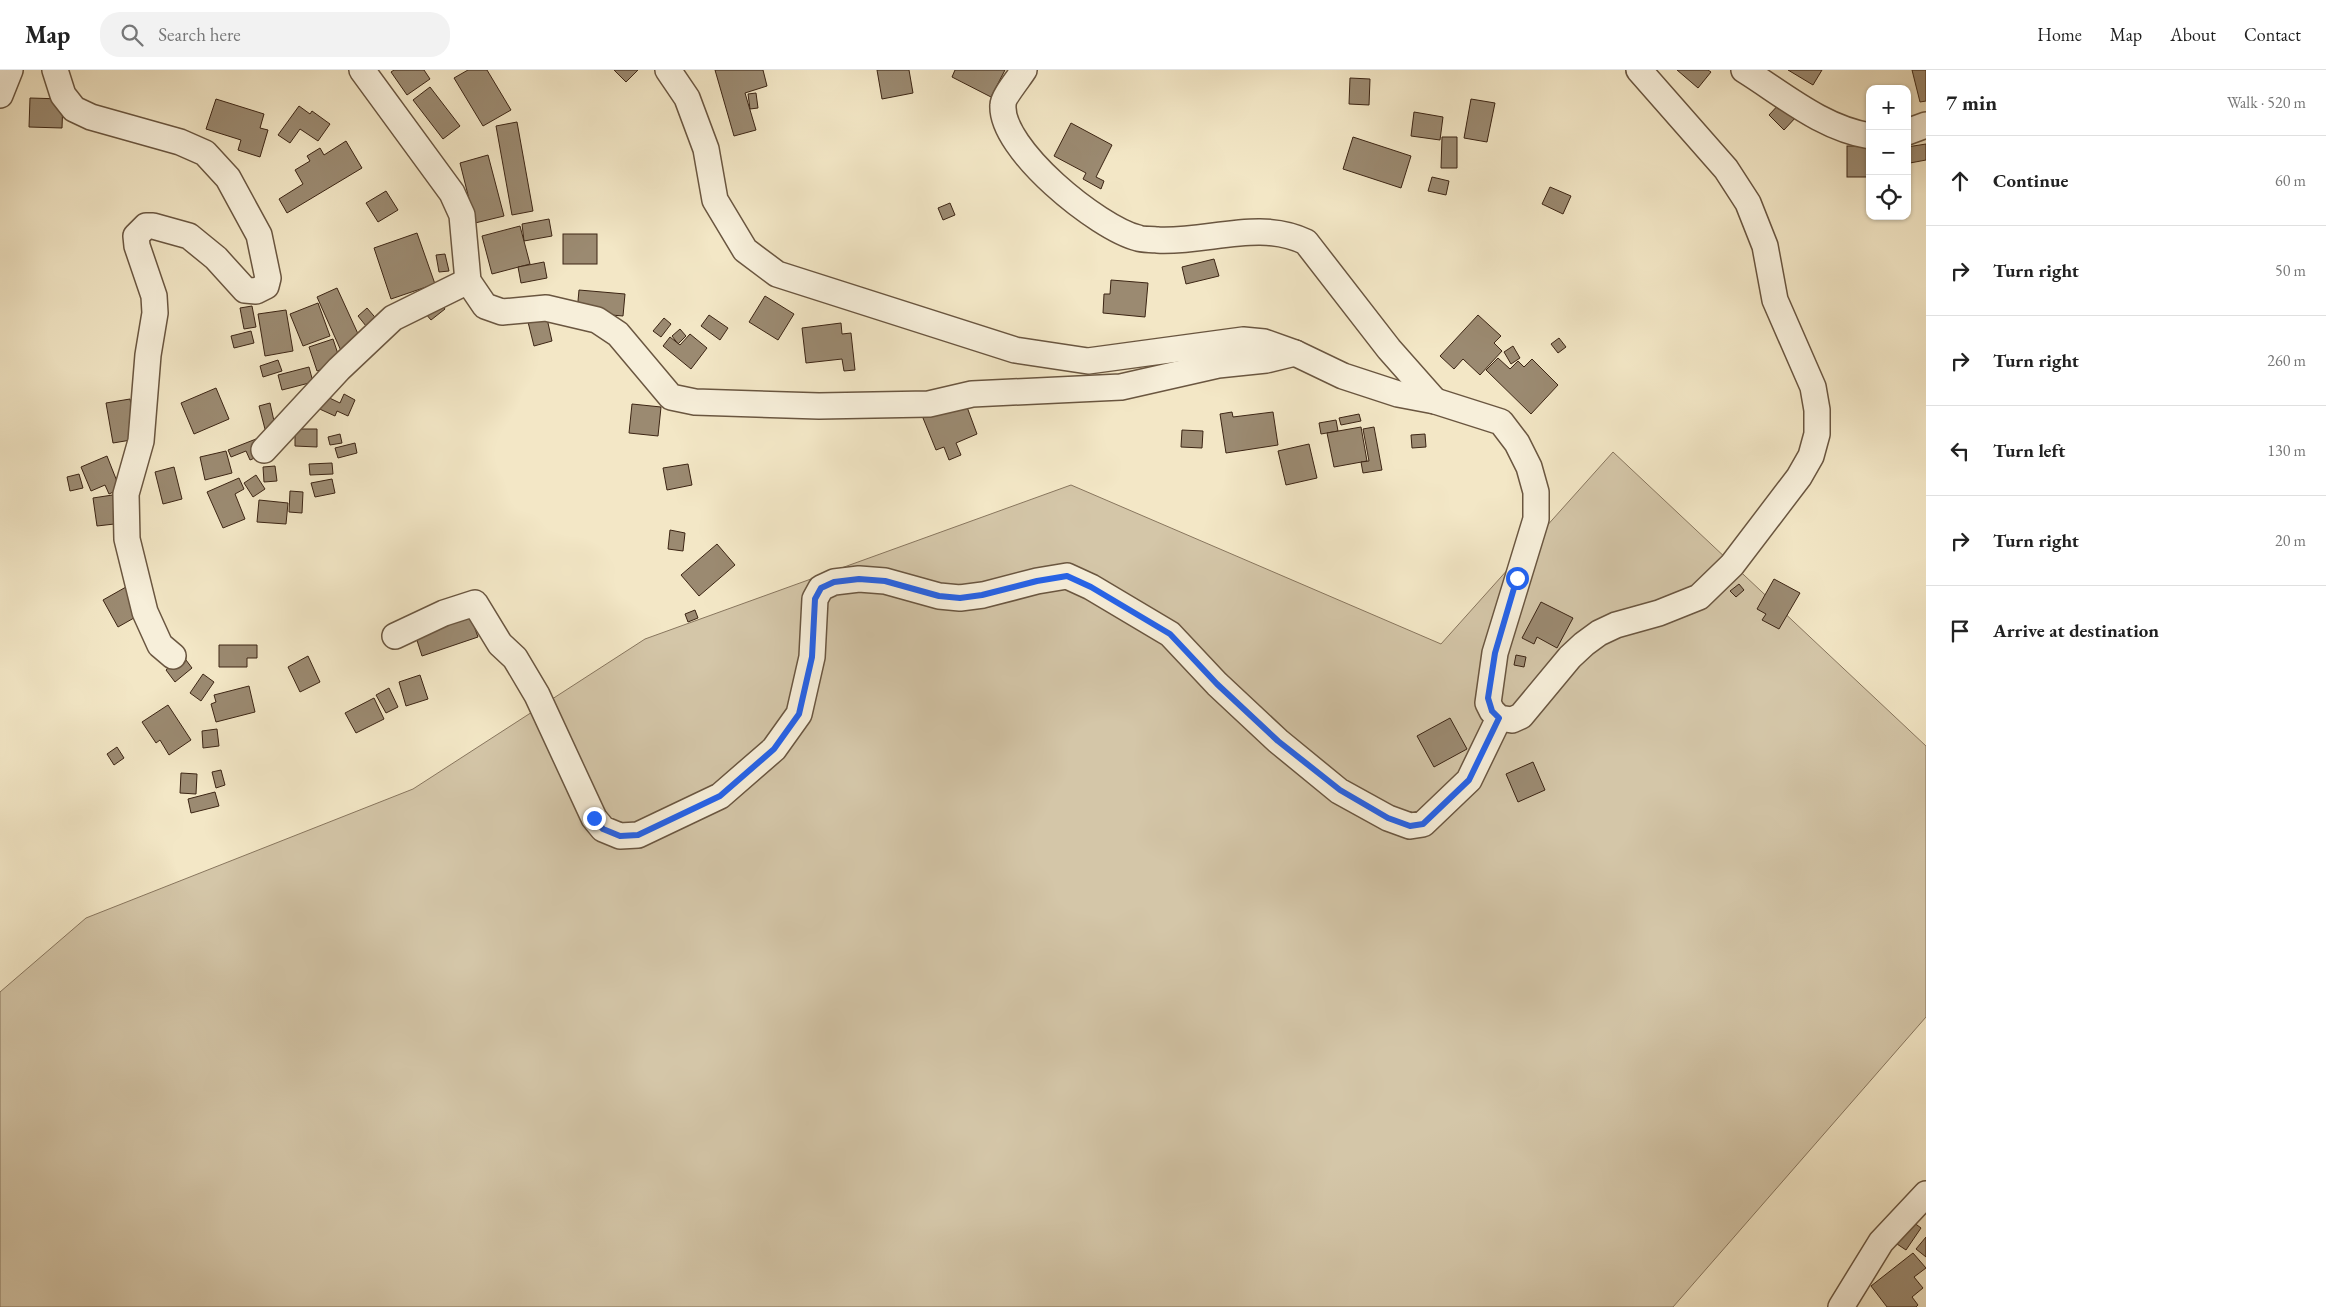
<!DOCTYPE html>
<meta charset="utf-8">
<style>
body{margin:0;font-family:"EB Garamond",serif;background:#f2f2f2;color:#222}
.controls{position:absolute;right:15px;top:15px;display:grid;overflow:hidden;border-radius:10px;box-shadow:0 1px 4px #0004}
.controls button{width:45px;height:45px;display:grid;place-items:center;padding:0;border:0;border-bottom:1px solid #e0e0e0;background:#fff;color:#222;font:25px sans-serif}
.stop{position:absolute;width:15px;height:15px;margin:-11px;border:4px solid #2563eb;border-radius:50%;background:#fff}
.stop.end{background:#2563eb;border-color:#fff;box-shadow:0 1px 5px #0008}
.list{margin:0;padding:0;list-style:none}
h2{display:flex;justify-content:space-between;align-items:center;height:65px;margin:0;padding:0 20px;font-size:21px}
h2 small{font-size:16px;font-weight:400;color:#767676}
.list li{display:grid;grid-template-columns:32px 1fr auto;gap:15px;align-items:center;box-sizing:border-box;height:90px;padding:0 20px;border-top:1px solid #e0e0e0}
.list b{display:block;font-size:19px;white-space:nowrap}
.list em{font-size:16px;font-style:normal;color:#767676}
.icon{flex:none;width:28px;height:28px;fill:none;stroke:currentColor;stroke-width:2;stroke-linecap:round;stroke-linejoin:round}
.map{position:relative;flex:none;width:1926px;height:1237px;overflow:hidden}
header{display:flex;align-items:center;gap:30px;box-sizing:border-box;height:70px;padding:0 25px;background:#fff;border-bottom:1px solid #e0e0e0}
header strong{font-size:24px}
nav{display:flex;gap:28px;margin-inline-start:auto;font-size:18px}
.search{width:350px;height:45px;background:#f2f2f2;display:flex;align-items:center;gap:12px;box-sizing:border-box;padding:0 18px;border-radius:20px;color:#767676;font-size:19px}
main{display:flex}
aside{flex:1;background:#fff}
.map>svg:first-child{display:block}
</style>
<header>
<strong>Map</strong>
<div class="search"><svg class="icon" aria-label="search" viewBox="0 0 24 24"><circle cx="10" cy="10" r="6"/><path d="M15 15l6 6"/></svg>Search here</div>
<nav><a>Home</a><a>Map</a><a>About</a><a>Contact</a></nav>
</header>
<main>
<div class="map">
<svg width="1926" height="1237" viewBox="0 0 1926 1237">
<rect width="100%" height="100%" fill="#f3e7c6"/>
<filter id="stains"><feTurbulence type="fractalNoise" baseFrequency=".004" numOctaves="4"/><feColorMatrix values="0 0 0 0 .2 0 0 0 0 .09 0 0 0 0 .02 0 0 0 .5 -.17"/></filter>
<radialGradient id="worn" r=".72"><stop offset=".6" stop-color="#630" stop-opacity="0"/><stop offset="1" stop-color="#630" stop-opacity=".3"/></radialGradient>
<polygon fill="#d4c6a8" stroke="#88765e" points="1613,382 1926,676 1926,947 1673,1237 0,1237 0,922 86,848 413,719 645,569 1071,415 1441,574"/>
<g fill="#9b8a71" stroke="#3c2514">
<polygon points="394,0 424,0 430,9 407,25 391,2"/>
<polygon points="468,0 487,0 511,40 483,56 454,8"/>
<polygon points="614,0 638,0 626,12"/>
<polygon points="715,0 763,0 767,16 745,23 756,60 734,66"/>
<polygon points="877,0 909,0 913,23 882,29"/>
<polygon points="955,0 1005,0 991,27 952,7"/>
<polygon points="1677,0 1708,0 1711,2 1698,18"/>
<polygon points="1788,0 1822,0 1813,15"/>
<polygon points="1912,0 1926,0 1926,31 1920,32"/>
<polygon points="1350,8 1370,9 1369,35 1349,34"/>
<polygon points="430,17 460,56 443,69 413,30"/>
<polygon points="756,23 758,38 750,39 748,24"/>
<polygon points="30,28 63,29 62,58 29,57"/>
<polygon points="216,29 264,44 260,58 268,60 260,87 238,80 241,70 206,59"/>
<polygon points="1471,29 1495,33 1487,72 1464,68"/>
<polygon points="1782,31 1797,46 1784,60 1769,45"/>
<polygon points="299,36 310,44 312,41 330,54 318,71 300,59 290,73 278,65"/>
<polygon points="1414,42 1443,47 1440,70 1411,66"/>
<polygon points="517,52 533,141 512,145 496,56"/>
<polygon points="1071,53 1112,75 1096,107 1104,111 1101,119 1083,109 1086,103 1054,86"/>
<polygon points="1353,67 1411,86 1401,118 1343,99"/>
<polygon points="1442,67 1457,67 1457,98 1441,98"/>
<polygon points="346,71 362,98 287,143 279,129 303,114 295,100 310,91 307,86 320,78 324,85"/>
<polygon points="1926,74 1926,90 1910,93 1907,77"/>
<rect x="1847" y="76" width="23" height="31"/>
<polygon points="488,85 504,146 475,153 460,93"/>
<polygon points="1432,107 1449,111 1446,125 1428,121"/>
<polygon points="1550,117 1571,126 1563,144 1542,134"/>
<polygon points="386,121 398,140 378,152 366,133"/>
<polygon points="950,133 955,145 943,150 938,138"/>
<polygon points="549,149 552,166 524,171 522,154"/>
<polygon points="520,156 530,194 492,204 482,166"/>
<polygon points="417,163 435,214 391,229 374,178"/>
<rect x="563" y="164" width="34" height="30"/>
<polygon points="445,184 449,201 439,202 436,185"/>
<polygon points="1214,189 1219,206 1186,214 1182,197"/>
<polygon points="544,192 547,208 521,213 518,197"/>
<polygon points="1111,210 1148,213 1145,247 1103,243 1104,224 1110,224"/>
<polygon points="337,218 359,266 350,270 353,277 342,283 317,227"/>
<polygon points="579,220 625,224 623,246 577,242"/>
<polygon points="765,226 794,244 778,270 749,252"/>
<polygon points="440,232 445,239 431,250 425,243"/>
<polygon points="318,233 330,266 303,276 290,244"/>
<polygon points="252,236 256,257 244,259 240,238"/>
<polygon points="367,238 380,253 370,261 358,246"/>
<polygon points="286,240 293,281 265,286 258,244"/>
<polygon points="546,244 552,271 534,276 527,248"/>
<polygon points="709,245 728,258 720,270 701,256"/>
<polygon points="1478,245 1501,266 1494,273 1502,281 1480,305 1463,289 1454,299 1440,286"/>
<polygon points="664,248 671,254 661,267 653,261"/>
<polygon points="841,253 842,264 851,263 855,300 844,301 842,289 806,293 802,258"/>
<polygon points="680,259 686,266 678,274 672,266"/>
<polygon points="251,261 254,273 234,278 231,266"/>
<polygon points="690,264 707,278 691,299 663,276 670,267 680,275"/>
<polygon points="1559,268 1566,277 1558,283 1551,274"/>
<polygon points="333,269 341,293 317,301 309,277"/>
<polygon points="1513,276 1520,288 1511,294 1504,282"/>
<polygon points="1498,288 1510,299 1518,291 1524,297 1532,289 1558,315 1531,344 1486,300"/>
<polygon points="278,290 282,301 263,307 260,296"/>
<polygon points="309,297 313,312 282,320 278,305"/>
<polygon points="216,318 229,349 194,364 181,333"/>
<polygon points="319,323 340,333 344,324 355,330 348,346 337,341 335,346 313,336"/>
<polygon points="130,329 137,369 113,373 106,333"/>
<polygon points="270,333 276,360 266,363 259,336"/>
<polygon points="632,334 661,337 658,366 629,363"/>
<polygon points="955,335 957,341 967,337 977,364 956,373 961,385 949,390 944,377 936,380 923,348"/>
<polygon points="1232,342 1233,347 1273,342 1278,375 1226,383 1220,344"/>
<polygon points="1359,344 1361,351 1341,355 1339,348"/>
<polygon points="1336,350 1338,361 1321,364 1319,353"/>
<polygon points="1361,357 1367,391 1334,397 1327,363"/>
<polygon points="1374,357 1382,400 1363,403 1361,392 1369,391 1363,359"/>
<polygon points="295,359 317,359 317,377 295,376"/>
<polygon points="1182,360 1203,361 1202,378 1181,377"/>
<polygon points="340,364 342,373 330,375 328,367"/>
<polygon points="1425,364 1426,377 1412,378 1411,365"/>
<polygon points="256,369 262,385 250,390 246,381 231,387 228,380"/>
<polygon points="355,373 357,383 338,388 335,378"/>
<polygon points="1309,374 1317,408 1286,415 1278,381"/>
<polygon points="226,381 232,403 205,410 200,387"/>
<polygon points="107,386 120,419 109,424 105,415 91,421 81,397"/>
<polygon points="332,393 333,404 310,405 309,394"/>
<polygon points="688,394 692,415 667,420 663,398"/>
<polygon points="275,396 277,411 264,412 263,397"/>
<polygon points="174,397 182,429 163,434 155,402"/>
<polygon points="79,404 83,418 70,421 67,407"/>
<polygon points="256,405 265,419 253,427 244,413"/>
<polygon points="239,408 244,419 235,424 245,449 223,458 207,422"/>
<polygon points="332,409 335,423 315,427 311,413"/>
<polygon points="290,421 303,422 302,443 289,442"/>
<polygon points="119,424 123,453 97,456 93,428"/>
<polygon points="259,430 288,433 286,454 257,452"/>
<polygon points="670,460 685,463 683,481 668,479"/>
<polygon points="717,474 735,495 699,526 681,505"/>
<polygon points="1774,509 1800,523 1779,559 1762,550 1766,544 1757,539"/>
<polygon points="1739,514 1744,520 1736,527 1730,521"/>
<polygon points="126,517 141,544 118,557 103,530"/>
<polygon points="1541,532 1573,548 1557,578 1537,567 1534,574 1522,568"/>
<polygon points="695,540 698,548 688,552 685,544"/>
<polygon points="469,542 478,567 422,586 414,561"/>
<polygon points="219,575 257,575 257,588 247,588 247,597 219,597"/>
<polygon points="1516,585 1526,587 1524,597 1514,595"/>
<polygon points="183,586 192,598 175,612 166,600"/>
<polygon points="308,586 320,612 300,622 288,597"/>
<polygon points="203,604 214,612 201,631 190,623"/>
<polygon points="420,605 428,629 406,636 399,612"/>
<polygon points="249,616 255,642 216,652 211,634 216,632 214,625"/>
<polygon points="389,618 398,637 386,643 376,625"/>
<polygon points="374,628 384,649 356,663 345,643"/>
<polygon points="168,635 191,670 169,685 160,670 156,673 142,652"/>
<polygon points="1450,648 1467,679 1434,697 1417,666"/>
<polygon points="217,659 219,676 203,678 202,661"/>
<polygon points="117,677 124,688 114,695 107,684"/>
<polygon points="1533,692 1545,720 1518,732 1506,704"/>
<polygon points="221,700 225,715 216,718 212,702"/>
<polygon points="181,703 197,704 196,724 180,723"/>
<polygon points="215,722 219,736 191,743 188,729"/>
<polygon points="1913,1152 1921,1158 1906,1180 1897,1174"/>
<polygon points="1926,1167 1926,1187 1916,1179"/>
<polygon points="1913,1183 1926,1198 1914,1207 1923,1218 1912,1227 1918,1235 1916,1237 1887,1237 1871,1216"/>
</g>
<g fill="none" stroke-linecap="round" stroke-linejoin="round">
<g stroke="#6a5640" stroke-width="28">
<g id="minor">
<polyline points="55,0 63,25 74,39 91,47 180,72 205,83 228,108 259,165 268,208 266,216 256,221 245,220 216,188 189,166 153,156 146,156 136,166 137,176 154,226 155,243 148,285 141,371 126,424 127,469 145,542 160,575 173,586"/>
<polyline points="362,0 452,123 462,145 468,211 485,236 502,242 546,238 597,250 618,264 671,327 695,332 819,336 929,334 972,324 1121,317 1218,295 1266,290 1295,283"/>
<polyline points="668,0 687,28 706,79 715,130 745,180 777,204 1015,280 1088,291 1243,270 1264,272 1295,283 1343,306 1398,324 1435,331 1501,352 1517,373 1529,397 1536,422 1536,449 1495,583 1488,633 1492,641 1499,648 1512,650 1521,646 1570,587 1584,574 1599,563 1616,555 1659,543 1699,527 1732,495 1799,407 1811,386 1817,364 1817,340 1813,317 1775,230 1765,176 1748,133 1726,99 1639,0"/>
<path d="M1024 0C1019 8 1003 27 1003 35 1000 79 1098 158 1138 168 1143 170 1151 169 1157 170 1207 173 1259 149 1306 172L1389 279 1435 331"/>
<path d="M1744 0C1784 25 1822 58 1870 66"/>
<polyline points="0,25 10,0"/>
<polyline points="1907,62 1926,55"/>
<polyline points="264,380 339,299 393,248 468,211"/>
<polyline points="395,566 444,543 475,533 500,574 515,588 537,625 594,748 603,759 620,766 638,765 720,726 774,679 799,644 812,587 815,529 821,518 834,512 859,509 885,511 939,526 960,528 983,525 1037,511 1067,506 1091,517 1170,564 1217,614 1278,671 1339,721 1388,748 1410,756 1423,754 1469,710 1499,648"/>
<polyline points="1841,1237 1881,1172 1926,1124"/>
</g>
</g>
<use href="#minor" stroke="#f7efda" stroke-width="25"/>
</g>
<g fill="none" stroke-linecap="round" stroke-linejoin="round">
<polyline stroke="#2563eb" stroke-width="6" points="594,748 603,759 620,766 638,765 720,726 774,679 799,644 812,587 815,529 821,518 834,512 859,509 885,511 939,526 960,528 982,525 1037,511 1067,506 1091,517 1170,564 1217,614 1278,671 1340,720 1388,748 1410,756 1423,754 1469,710 1499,648 1492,641 1488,628 1495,583 1517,508"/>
</g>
<rect width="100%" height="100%" filter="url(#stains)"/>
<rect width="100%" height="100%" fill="url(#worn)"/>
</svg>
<div class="controls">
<button>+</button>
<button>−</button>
<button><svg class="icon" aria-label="locate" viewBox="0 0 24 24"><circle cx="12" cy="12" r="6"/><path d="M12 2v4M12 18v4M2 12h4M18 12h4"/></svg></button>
</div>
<div class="stop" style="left:1517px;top:508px"></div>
<div class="stop end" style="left:594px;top:748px"></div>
</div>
<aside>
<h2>7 min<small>Walk · 520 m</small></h2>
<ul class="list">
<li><svg class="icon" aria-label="ahead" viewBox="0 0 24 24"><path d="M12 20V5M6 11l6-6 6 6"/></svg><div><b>Continue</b></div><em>60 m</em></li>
<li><svg class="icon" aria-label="right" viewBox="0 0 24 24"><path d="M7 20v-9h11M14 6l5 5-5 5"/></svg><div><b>Turn right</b></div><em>50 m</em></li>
<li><svg class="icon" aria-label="right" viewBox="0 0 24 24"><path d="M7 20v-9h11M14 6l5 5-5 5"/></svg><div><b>Turn right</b></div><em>260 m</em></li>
<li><svg class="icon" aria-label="left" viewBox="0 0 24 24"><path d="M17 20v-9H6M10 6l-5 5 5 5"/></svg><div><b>Turn left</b></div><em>130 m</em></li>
<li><svg class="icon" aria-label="right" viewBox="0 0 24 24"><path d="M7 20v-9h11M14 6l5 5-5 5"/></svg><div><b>Turn right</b></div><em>20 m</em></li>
<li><svg class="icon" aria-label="arrive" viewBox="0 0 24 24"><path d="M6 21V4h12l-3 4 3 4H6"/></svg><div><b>Arrive at destination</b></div></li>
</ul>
</aside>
</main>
